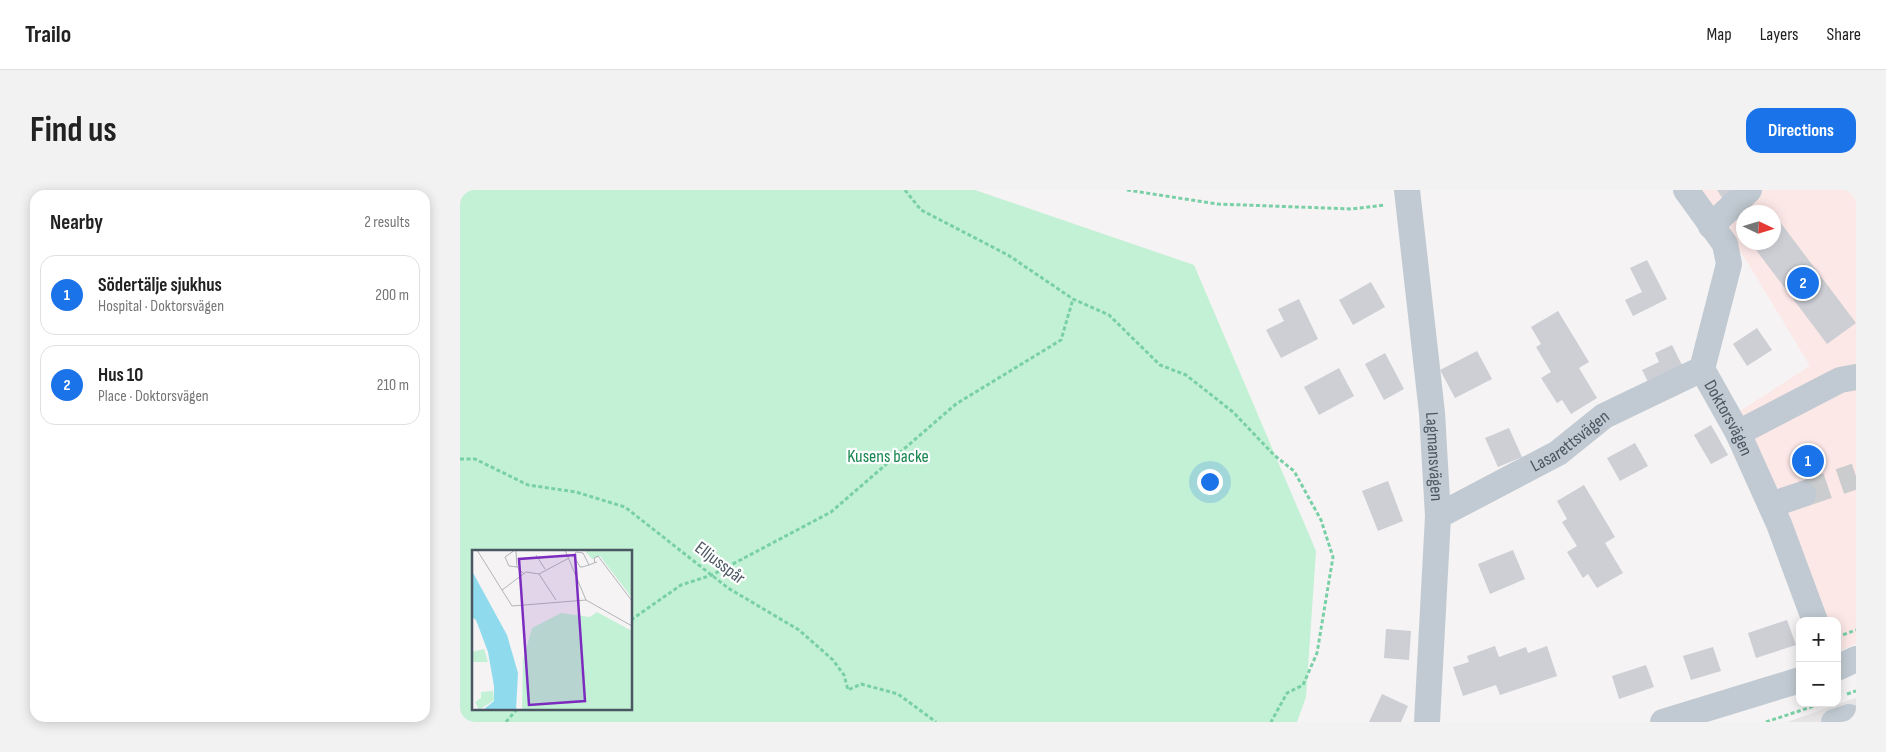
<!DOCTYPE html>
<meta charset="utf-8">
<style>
body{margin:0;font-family:"Sofia Sans Condensed",sans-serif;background:#f2f2f2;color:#222}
.controls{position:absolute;right:15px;bottom:15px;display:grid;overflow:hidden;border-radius:10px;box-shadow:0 2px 12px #0003}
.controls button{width:45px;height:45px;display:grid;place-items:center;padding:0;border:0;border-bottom:1px solid #e0e0e0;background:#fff;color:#222;font:25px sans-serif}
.compass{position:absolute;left:1276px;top:15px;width:45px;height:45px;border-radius:50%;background:#fff;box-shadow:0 2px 12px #0003;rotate:94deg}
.you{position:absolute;left:749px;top:291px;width:18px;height:18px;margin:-12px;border:4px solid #fff;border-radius:50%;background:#1a73e8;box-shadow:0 0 0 8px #1a73e833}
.badge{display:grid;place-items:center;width:32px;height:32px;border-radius:50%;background:#1a73e8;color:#fff;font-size:16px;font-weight:700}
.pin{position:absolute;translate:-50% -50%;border:2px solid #fff;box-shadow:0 1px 5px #0006}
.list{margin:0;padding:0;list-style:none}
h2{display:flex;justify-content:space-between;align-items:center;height:65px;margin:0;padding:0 20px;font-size:21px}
h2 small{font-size:16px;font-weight:400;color:#767676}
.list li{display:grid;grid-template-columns:32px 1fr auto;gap:15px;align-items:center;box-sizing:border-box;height:80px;margin:0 10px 10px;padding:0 10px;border:1px solid #e0e0e0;border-radius:15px}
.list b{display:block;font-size:19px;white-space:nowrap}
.list p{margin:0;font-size:16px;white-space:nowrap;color:#767676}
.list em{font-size:16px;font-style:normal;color:#767676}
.map{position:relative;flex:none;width:1396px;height:532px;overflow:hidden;border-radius:15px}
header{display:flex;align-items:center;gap:30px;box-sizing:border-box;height:70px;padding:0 25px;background:#fff;border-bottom:1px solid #e0e0e0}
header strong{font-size:24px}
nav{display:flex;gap:28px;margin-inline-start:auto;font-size:18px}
.intro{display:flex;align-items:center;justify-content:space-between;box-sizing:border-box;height:120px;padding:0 30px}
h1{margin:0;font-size:35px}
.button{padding:12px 22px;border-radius:15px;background:#1a73e8;color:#fff;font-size:18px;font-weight:700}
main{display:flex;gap:30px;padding:0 30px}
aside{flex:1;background:#fff;border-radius:15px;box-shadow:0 2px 12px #0003}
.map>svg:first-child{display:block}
</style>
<header>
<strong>Trailo</strong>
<nav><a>Map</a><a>Layers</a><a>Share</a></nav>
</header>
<div class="intro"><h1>Find us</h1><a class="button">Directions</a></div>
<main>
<aside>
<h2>Nearby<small>2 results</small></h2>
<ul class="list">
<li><span class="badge">1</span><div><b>Södertälje sjukhus</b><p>Hospital · Doktorsvägen</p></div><em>200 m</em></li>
<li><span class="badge">2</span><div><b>Hus 10</b><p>Place · Doktorsvägen</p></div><em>210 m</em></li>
</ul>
</aside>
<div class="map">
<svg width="1396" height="532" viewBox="0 0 1396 532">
<rect width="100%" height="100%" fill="#f5f3f3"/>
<polygon fill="#e6e4e5" points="1396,508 1396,532 1327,532 1387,511"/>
<path fill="#fce8e6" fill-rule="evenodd" d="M1237 0H1396V454L1381 460 1377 451V431H1368L1277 223 1350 176 1288 73ZM1284 22H1314V52H1284Z"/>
<path fill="#c3f1d5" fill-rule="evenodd" d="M0 0H515L734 75 856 361 846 507 837 532H0ZM14 361H171V518H14Z"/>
<g fill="#cdcfd5">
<polygon points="1257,0 1274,0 1263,9"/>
<polygon points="1314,24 1396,133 1367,154 1290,52 1314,52"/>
<polygon points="1187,70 1207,109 1173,126 1165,110 1182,102 1170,78"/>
<polygon points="911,92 925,117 893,135 879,110"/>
<polygon points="839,109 858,149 821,168 806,140 824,131 818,119"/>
<polygon points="1098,121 1129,172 1119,178 1137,208 1111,224 1102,210 1097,213 1081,188 1091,182 1076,157 1081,154 1071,137"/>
<polygon points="1297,138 1312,160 1287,176 1273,154"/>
<polygon points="1212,155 1224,179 1190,196 1182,180 1199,172 1195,163"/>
<polygon points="1017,161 1032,189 995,208 980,180"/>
<polygon points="925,163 944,199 924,210 905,174"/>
<polygon points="879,178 894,206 859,225 844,197"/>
<polygon points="1251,235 1268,265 1251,274 1234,245"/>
<polygon points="1049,238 1062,267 1038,277 1025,248"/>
<polygon points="1175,253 1188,276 1160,291 1147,268"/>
<polygon points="928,291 943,331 918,341 902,301"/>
<polygon points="1124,295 1155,347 1145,353 1163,383 1137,398 1128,384 1123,388 1107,362 1117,356 1102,332 1107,329 1097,311"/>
<polygon points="1053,360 1065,389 1030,404 1018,374"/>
<polygon points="1327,430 1336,455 1296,468 1288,443"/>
<polygon points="926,439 951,441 949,470 924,468"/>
<polygon points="1035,456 1039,467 1066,457 1068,463 1087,456 1097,486 1040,505 1036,495 1003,506 993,477 1009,472 1007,466"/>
<polygon points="1253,457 1261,481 1231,490 1223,466"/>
<polygon points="1186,475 1194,497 1159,509 1152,486"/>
<polygon points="922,504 948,516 941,532 909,532"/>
</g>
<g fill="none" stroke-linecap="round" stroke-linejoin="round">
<polyline stroke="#caccce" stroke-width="26" stroke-dasharray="26 13" stroke-linecap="butt" points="1343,304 1396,286"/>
<g stroke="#7ad0a6" stroke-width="3" stroke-dasharray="4 2.5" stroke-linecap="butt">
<polyline points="445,0 461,20 548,65 613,109 649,125 700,175 726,185 773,222 814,265 834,281 861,330 873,367 857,463 843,495 827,503 811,532"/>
<polyline points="667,0 757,14 892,19 925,15"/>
<polyline points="0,269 15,269 68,295 116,302 165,317 268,398 339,440 373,470 384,485 388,500 401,494 438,504 476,532"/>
<polyline points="171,430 221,395 252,385 371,322 496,214 601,150 613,109"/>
<polyline points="1377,447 1396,440"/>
<polyline points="1387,504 1396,501"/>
<polyline points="46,532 58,518"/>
<polyline points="1306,532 1357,515"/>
</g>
<g stroke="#c1cad2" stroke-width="26">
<path id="s1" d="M947 0 972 223 978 326 967 532"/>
<path id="s2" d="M1226 0 1265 54 1269 74 1242 179 1278 243 1319 334 1355 431"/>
<polyline points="1251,36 1289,0"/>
<polyline points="1278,243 1380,190 1396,187"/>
<polyline points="1311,315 1343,304"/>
<path id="s3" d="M978 326 1098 263 1144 226 1242 179"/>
<polyline points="1377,478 1396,469"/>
<polyline points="1203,532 1340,490"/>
<polyline points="1374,532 1389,527 1396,530"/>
</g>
</g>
<g text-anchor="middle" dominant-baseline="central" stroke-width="4.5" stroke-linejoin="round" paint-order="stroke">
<g font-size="18" fill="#4a5661" stroke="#fff">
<text stroke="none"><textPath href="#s2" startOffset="251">Doktorsvägen</textPath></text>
<text stroke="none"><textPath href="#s3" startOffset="152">Lasarettsvägen</textPath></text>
<text stroke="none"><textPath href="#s1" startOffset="268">Lagmansvägen</textPath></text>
<text transform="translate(260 373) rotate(37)">Elljusspår</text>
</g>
<g font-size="18" fill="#17864f" stroke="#fff">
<text x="428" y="266">Kusens backe</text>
</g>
</g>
<g transform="translate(12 360)">
<rect width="160" height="160" fill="#f5f3f3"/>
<path d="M112 0H160V48L128 6 120 9ZM125 62 160 81V160H50L51 110 60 78 89 63 118 67ZM12 99 16 112H0V102ZM21 141 22 150 7 160 3 152 9 148V142Z" fill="#c3f1d5"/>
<path d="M0 21 35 85 46 123 44 160H11L22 151V136L16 102 4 70 0 67Z" fill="#90daee"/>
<path fill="none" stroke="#b1b4b9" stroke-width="1" d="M5 0 40 56 114 50M43 0 33 7 37 16 45 17M93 0 114 50 160 76M44 1 45 17 52 24M64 5 73 19M123 13 122 8 126 6 160 51M117 15 111 3 104 2 102 6 108 17H110L117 15 122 13 125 12M67 24 84 50M30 40 54 22 67 24 97 8"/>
<path fill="#7b2cbf" fill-opacity="0.15" stroke="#7b2cbf" stroke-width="2.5" d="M103 5 113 151 57 155 47 9Z"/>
<rect width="160" height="160" fill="none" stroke="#4a5661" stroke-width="2.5"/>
</g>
</svg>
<div class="controls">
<button>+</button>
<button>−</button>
</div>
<svg class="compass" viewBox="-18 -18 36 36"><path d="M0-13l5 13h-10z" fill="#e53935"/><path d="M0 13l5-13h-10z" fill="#767676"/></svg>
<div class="you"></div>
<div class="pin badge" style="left:1348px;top:271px">1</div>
<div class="pin badge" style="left:1343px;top:93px">2</div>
</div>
</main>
